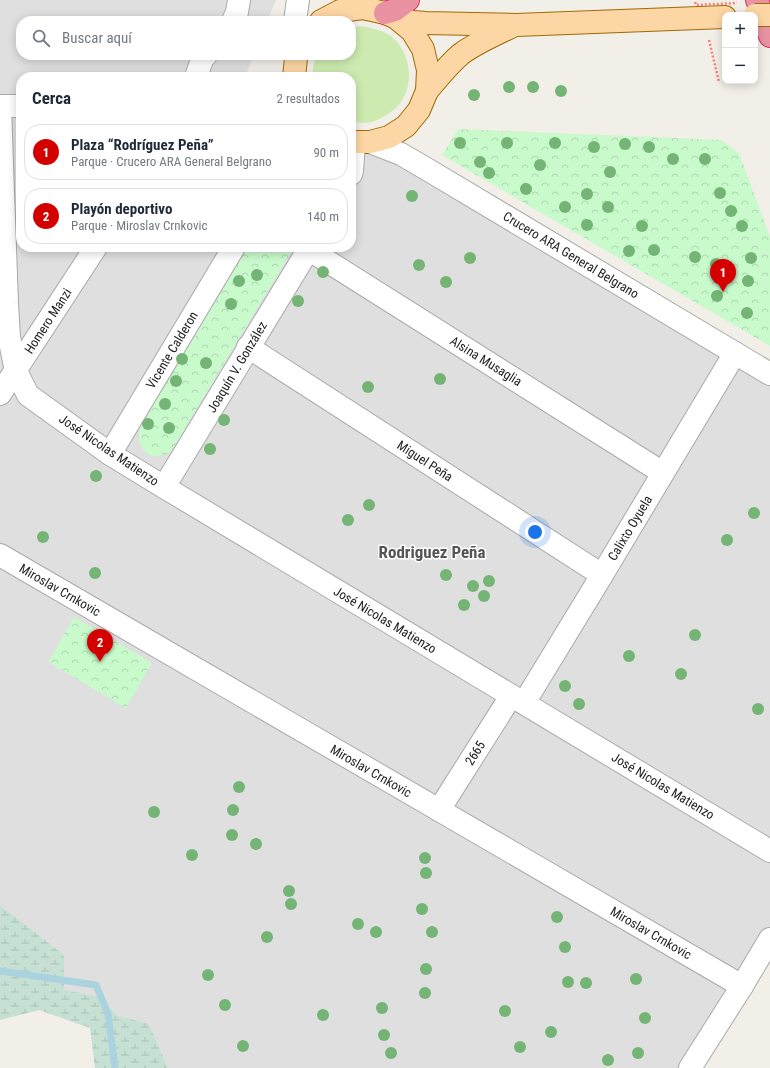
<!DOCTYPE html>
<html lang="es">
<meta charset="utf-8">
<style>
body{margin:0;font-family:"Roboto Condensed",sans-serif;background:#f6f6f7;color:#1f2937}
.controls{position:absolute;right:12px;top:12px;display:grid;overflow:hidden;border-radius:8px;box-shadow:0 2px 10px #0003}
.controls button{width:36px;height:36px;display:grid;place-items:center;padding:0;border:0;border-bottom:1px solid #e0e1e3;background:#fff;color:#1f2937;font:20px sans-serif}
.you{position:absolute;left:535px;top:532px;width:14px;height:14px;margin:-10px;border:3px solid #fff;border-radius:50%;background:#1a73e8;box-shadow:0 0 0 6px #1a73e833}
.badge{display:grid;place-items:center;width:26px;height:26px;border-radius:50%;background:#d40000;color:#fff;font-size:13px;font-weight:700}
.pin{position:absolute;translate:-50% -33px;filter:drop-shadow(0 1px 2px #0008)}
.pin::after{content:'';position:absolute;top:21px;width:14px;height:12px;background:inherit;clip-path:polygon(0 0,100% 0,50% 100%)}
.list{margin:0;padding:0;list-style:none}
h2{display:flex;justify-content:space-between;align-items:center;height:52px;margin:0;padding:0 16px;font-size:17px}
h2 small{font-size:13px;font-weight:400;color:#747a83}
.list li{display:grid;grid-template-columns:26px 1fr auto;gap:12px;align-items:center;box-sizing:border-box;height:56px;margin:0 8px 8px;padding:0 8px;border:1px solid #e0e1e3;border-radius:16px}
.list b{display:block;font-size:15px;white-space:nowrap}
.list p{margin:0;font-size:13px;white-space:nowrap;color:#747a83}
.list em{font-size:13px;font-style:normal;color:#747a83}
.icon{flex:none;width:22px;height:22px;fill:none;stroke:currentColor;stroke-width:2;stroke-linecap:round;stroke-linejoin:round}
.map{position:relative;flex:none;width:770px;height:1068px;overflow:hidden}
.search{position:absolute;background:#fff;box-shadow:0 2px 10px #0003;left:16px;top:16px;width:340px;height:44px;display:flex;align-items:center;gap:10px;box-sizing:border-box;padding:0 14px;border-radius:16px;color:#747a83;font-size:15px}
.panel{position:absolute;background:#fff;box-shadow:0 2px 10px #0003;left:16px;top:72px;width:340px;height:180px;border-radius:16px}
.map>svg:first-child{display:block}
</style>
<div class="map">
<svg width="770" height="1068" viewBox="0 0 770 1068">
<defs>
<pattern id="wetland-marsh" width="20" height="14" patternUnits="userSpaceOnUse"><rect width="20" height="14" fill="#c6e0d4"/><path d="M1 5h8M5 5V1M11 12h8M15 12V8" fill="none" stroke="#aac0b6"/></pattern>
<pattern id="park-crowns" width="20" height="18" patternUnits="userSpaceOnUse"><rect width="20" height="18" fill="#c8facc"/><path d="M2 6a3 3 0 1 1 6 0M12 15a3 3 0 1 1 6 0" fill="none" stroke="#acd6af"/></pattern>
</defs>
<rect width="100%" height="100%" fill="#f2efe9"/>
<polygon fill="#e0dfdf" points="0,0 276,0 267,21 21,21 21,55 254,55 245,77 21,77 21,247 351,247 351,142 370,142 770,374 770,939 690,1068 168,1068 149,1024 117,1015 101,997 63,990 64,955 0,905"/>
<path fill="#cdebb0" d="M362 26C372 28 382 30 391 36 412 53 416 88 396 108 394 110 391 112 389 113 383 118 374 122 366 123 361 123 356 122 351 122V77H313C312 70 314 61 317 55H351V28Z"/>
<polygon fill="url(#wetland-marsh)" points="0,905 64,955 64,990 101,997 117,1015 149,1024 168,1068 95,1068 90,1028 39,1010 0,1020"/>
<g fill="url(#park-crowns)">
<polygon points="458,129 721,140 739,153 770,237 770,346 442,155"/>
<polygon points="248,247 294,247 173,448 169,453 159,456 151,456 144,451 139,442 139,433 141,426"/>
<polygon points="74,617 152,663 126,708 48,662"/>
</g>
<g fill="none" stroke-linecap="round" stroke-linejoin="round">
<polyline stroke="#aad3df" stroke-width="7" points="0,971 96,985 108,1014 115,1068"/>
<g stroke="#a9a9a9" stroke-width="24">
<g id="minor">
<polyline points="233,21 237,12 239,0"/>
<polyline points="295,21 298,0"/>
<polyline points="196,77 203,57 206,55"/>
<polyline points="0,106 7,304 9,337 16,371 28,395 110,454 164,487 770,851"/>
<polyline points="0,106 21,106"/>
<polyline points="370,142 401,154 430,171 770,374"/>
<polyline points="351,174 352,171 354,143"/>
<polyline points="308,249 663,473"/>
<polyline points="248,347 602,575"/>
<polyline points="0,394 96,247"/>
<polyline points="110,454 234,247"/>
<polyline points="164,487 310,247"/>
<polyline points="0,555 742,986"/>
<polyline points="524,703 602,575 735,353"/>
<polyline points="439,810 511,696"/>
<polyline points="690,1068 742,986 770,939"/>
</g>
</g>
<g stroke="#a06b00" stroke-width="24">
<g id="major">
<polyline points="395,17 413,22 426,23 516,25 725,17"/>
<polyline points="321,21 340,11 363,8 385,13 395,17 412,31 423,49 428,70 427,91 419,110 406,126 389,137 370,142 351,142"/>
<polyline points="294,77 296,58 297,55"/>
<path d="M427 91C438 78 448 65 461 54 476 43 494 35 511 27"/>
</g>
</g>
<g stroke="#dc2a67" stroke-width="24">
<g id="highway">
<polyline points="757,0 770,36"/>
<polyline points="385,13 395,10 408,0"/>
</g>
</g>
<polyline stroke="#fa8072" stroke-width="2.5" stroke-dasharray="2 2" stroke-linecap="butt" points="709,40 719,82"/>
<use href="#minor" stroke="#fff" stroke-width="22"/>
<use href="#major" stroke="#fcd6a4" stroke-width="22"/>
<use href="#highway" stroke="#e892a2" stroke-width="22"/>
<g stroke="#a06b00" stroke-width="24" stroke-linecap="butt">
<polyline id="major-bridge" points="755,15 770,15"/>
</g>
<polyline stroke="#fa8072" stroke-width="2.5" stroke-dasharray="2 2" stroke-linecap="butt" points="695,2 696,5 737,3"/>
<use href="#major-bridge" stroke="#fcd6a4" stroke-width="22"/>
</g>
<g fill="#74b475">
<circle cx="509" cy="87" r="6"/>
<circle cx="533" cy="87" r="6"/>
<circle cx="561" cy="91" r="6"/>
<circle cx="474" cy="95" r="6"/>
<circle cx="460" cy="143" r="6"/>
<circle cx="507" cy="143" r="6"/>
<circle cx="555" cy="143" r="6"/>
<circle cx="625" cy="144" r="6"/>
<circle cx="594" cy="147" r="6"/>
<circle cx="649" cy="147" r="6"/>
<circle cx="673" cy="159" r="6"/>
<circle cx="705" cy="159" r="6"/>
<circle cx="480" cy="162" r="6"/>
<circle cx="540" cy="165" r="6"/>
<circle cx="610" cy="172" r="6"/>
<circle cx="489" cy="173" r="6"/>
<circle cx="526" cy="189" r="6"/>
<circle cx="720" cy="193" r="6"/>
<circle cx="587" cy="194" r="6"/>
<circle cx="412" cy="196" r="6"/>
<circle cx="565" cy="207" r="6"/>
<circle cx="608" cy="207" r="6"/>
<circle cx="731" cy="211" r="6"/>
<circle cx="587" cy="225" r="6"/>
<circle cx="642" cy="226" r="6"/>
<circle cx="742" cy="226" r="6"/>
<circle cx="654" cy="250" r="6"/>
<circle cx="629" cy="251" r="6"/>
<circle cx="695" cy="257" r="6"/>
<circle cx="470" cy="258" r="6"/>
<circle cx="751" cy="258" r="6"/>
<circle cx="716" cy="264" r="6"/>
<circle cx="419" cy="265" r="6"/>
<circle cx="323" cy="272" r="6"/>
<circle cx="257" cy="275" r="6"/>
<circle cx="239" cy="281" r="6"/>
<circle cx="748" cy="281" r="6"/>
<circle cx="446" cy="282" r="6"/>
<circle cx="717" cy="296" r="6"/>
<circle cx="298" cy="301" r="6"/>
<circle cx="231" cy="304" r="6"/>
<circle cx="747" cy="313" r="6"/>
<circle cx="182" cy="359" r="6"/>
<circle cx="206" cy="363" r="6"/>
<circle cx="440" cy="379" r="6"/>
<circle cx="176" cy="381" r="6"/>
<circle cx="368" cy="387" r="6"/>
<circle cx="165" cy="404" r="6"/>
<circle cx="224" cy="420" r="6"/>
<circle cx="148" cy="424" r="6"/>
<circle cx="169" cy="428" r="6"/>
<circle cx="210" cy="449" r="6"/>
<circle cx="96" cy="476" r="6"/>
<circle cx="369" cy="505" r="6"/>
<circle cx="754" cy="513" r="6"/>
<circle cx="348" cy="520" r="6"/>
<circle cx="43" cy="537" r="6"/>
<circle cx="727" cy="540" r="6"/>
<circle cx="95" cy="573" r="6"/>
<circle cx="446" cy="575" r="6"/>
<circle cx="489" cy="581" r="6"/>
<circle cx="473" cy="586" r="6"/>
<circle cx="484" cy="596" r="6"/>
<circle cx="464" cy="605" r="6"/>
<circle cx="695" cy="635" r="6"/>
<circle cx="629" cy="656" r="6"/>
<circle cx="681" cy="674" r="6"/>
<circle cx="565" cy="686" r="6"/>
<circle cx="579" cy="704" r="6"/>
<circle cx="758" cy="709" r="6"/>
<circle cx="239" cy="787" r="6"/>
<circle cx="233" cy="810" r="6"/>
<circle cx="154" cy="812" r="6"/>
<circle cx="232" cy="835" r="6"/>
<circle cx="256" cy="844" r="6"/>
<circle cx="192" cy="855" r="6"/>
<circle cx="425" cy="858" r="6"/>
<circle cx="426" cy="873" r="6"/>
<circle cx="289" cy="891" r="6"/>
<circle cx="291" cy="904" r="6"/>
<circle cx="422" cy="909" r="6"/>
<circle cx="557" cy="917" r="6"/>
<circle cx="358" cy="924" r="6"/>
<circle cx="376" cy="932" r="6"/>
<circle cx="432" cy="932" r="6"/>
<circle cx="267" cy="937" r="6"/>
<circle cx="565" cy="947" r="6"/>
<circle cx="426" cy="969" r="6"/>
<circle cx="208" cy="975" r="6"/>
<circle cx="636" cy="979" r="6"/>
<circle cx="568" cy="982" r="6"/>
<circle cx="586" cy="983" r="6"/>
<circle cx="425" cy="993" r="6"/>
<circle cx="225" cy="1005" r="6"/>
<circle cx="382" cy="1008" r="6"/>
<circle cx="505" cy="1011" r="6"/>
<circle cx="323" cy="1015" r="6"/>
<circle cx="645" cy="1018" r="6"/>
<circle cx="551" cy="1032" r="6"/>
<circle cx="384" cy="1035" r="6"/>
<circle cx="243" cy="1046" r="6"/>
<circle cx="520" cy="1047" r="6"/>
<circle cx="391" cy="1053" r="6"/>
<circle cx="638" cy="1053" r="6"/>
<circle cx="608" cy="1060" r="6"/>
</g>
<g text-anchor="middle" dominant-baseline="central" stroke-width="3" stroke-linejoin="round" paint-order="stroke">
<g font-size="13" fill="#222" stroke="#fff">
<text transform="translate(571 255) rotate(31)">Crucero ARA General Belgrano</text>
<text transform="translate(48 321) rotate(-57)">Homero Manzi</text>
<text transform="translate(172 350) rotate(-59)">Vicente Calderon</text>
<text transform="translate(486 361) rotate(32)">Alsina Musaglia</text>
<text transform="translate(237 367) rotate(-59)">Joaquín V. González</text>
<text transform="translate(109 450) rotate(34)">José Nicolas Matienzo</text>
<text transform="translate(425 461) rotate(33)">Miguel Peña</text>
<text transform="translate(630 528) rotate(-59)">Calixto Oyuela</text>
<text transform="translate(60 590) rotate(30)">Miroslav Crnkovic</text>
<text transform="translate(385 620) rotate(31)">José Nicolas Matienzo</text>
<text transform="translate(475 753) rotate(-58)">2665</text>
<text transform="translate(371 771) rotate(30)">Miroslav Crnkovic</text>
<text transform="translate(663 786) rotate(31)">José Nicolas Matienzo</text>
<text transform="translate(651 933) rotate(30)">Miroslav Crnkovic</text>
</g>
<g font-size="17" font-weight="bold" fill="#555" stroke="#fff">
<text x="432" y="552">Rodriguez Peña</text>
</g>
</g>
</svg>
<div class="controls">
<button>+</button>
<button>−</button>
</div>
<div class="you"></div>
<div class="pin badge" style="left:723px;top:292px">1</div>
<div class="pin badge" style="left:100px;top:662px">2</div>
<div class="search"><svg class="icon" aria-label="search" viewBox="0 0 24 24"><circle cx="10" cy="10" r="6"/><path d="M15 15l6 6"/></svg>Buscar aquí</div>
<section class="panel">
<h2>Cerca<small>2 resultados</small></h2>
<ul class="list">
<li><span class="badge">1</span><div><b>Plaza “Rodríguez Peña”</b><p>Parque · Crucero ARA General Belgrano</p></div><em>90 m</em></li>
<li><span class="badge">2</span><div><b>Playón deportivo</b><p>Parque · Miroslav Crnkovic</p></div><em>140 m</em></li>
</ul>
</section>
</div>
